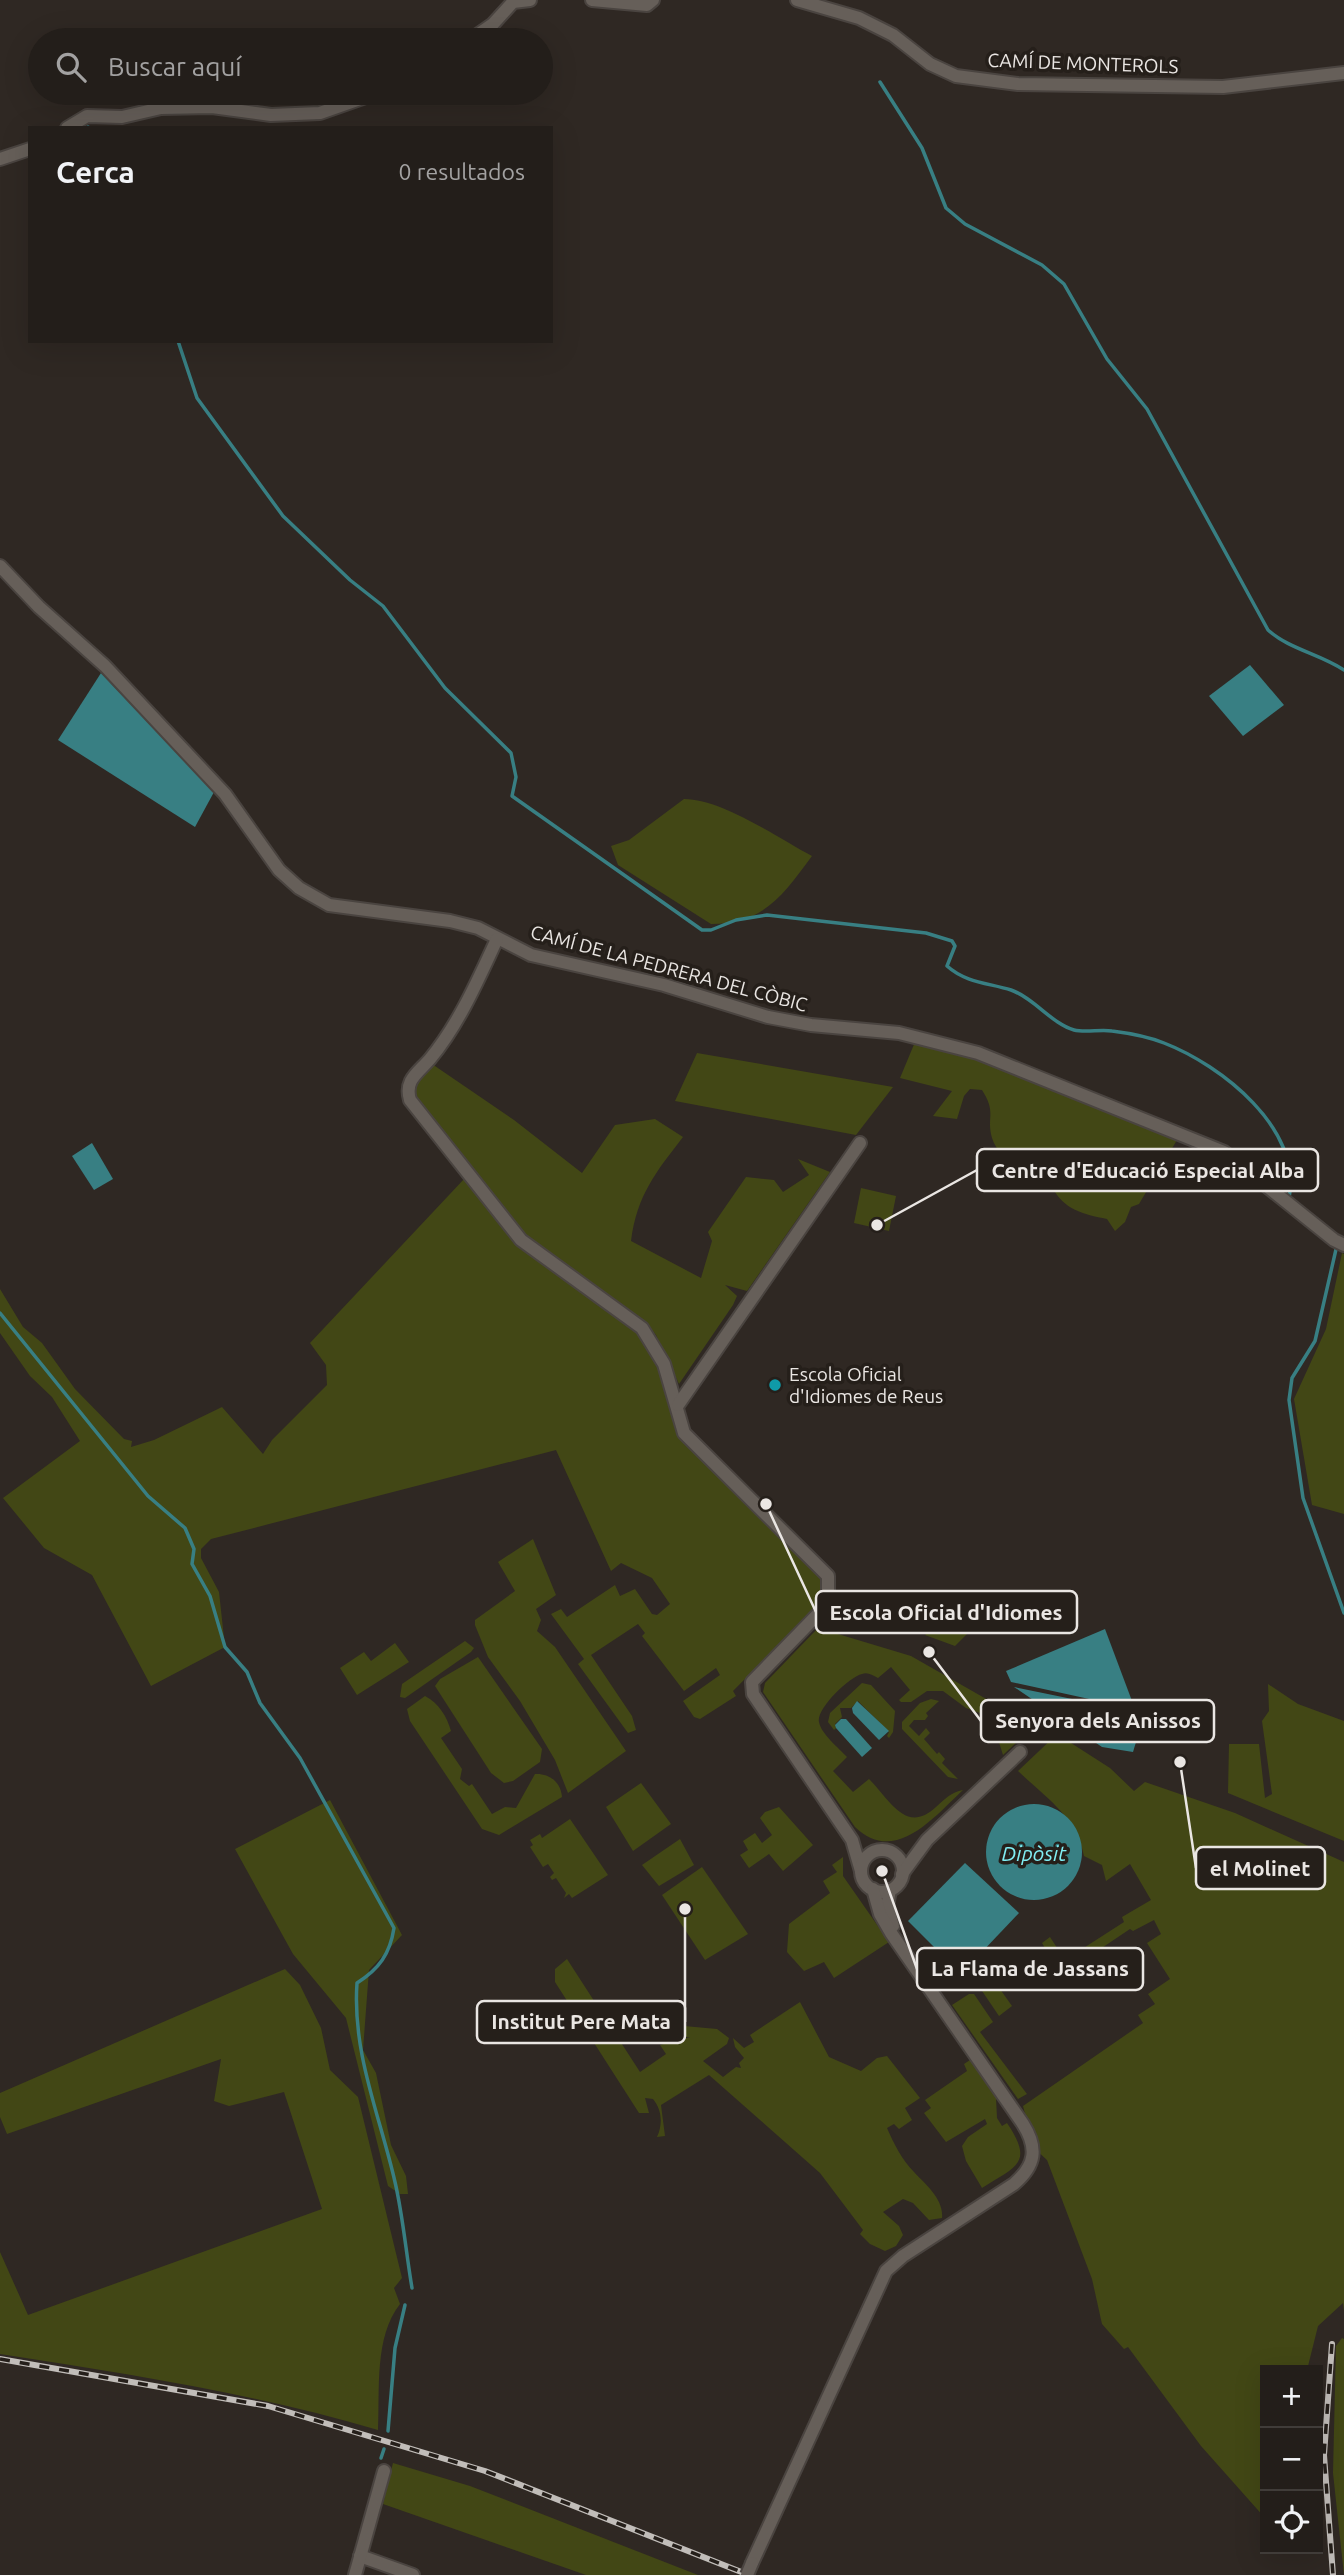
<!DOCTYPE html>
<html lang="es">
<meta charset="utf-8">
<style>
body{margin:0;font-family:Ubuntu,sans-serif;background:#2f2b27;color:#f1f3f6}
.controls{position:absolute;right:21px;bottom:21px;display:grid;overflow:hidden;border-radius:0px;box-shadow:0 7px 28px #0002}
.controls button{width:63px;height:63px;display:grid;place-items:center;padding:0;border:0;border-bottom:2px solid #403c39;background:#231e1a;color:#f1f3f6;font:35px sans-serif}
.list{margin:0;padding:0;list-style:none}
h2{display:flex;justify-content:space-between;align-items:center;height:91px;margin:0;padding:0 28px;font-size:30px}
h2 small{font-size:23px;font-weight:400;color:#a3a2a2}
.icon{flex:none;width:38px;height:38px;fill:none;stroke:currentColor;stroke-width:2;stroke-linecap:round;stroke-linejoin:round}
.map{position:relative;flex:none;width:1344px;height:2575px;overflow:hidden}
.search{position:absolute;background:#231e1a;box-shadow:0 7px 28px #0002;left:28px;top:28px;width:525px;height:77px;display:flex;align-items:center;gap:18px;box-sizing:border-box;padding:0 24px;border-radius:38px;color:#a3a2a2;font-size:26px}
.panel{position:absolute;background:#231e1a;box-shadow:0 7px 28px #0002;left:28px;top:126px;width:525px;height:217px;border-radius:0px}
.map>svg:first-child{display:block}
</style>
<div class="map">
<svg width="1344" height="2575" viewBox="0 0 1344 2575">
<rect width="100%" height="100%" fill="#2f2823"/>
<g fill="#424715">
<path d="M684 799C722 799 778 838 812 856 783 895 764 924 711 924L618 865 611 846 629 840Z"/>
<path d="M915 1042 980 1060 1177 1140 1139 1204 1131 1207 1125 1222 1115 1231 1107 1219C1083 1214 1064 1210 1052 1187L1057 1184 1051 1168 1034 1175C1018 1167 998 1157 992 1138 986 1117 997 1113 982 1090L970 1089 964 1096 957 1119 933 1116 952 1091 900 1078Z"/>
<polygon points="697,1053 893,1087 856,1135 675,1101"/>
<path d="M432 1064 514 1120 582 1173 615 1125 655 1119 683 1137C656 1172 637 1195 631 1241L701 1278 712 1241 708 1232 746 1177 774 1180 783 1192 809 1175 798 1159 830 1172 747 1291 725 1285 737 1296 733 1305 679 1384 656 1335 646 1322 521 1236 416 1102C411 1083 419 1075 432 1064Z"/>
<path d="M465 1178C501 1218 543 1251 584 1286 611 1308 642 1330 658 1362 671 1388 671 1418 684 1443L814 1569C822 1580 825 1589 821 1602L733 1691 736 1696 700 1719 694 1717 683 1701 720 1675 716 1668 684 1691 642 1636 645 1633 638 1624 591 1655 632 1716 636 1730 628 1733 578 1664 584 1659 551 1614 561 1609 567 1617 615 1585 620 1596 635 1589 652 1614 657 1615 670 1604 652 1578 621 1563 611 1571 556 1450 211 1539 201 1549V1558L219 1592 225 1647 151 1686 92 1575 44 1548 3 1498 80 1441 52 1397 30 1376 0 1333V1289L23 1327 42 1343 75 1389 124 1439 132 1441 131 1447 154 1440 222 1407 263 1454 272 1440 327 1385 326 1365 310 1343Z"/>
<polygon points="861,1188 896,1196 889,1231 854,1223"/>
<polygon points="1342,1253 1344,1254 1344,1514 1312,1505 1294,1399 1326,1329"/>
<polygon points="533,1539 556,1595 536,1609 541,1620 537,1631 555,1647 626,1751 568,1793 555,1760 520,1701 488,1657 475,1625 475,1620 515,1591 498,1562"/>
<polygon points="965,1602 983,1618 955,1646 925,1635 952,1612 968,1629 975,1621 961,1606"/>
<path d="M818 1628 911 1656 1016 1716 1018 1741 1003 1755 991 1717 966 1708 943 1691H927L911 1702H901L899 1700 910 1690 891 1667 878 1678C872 1675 868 1672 862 1674 849 1677 816 1709 819 1722 821 1734 839 1748 847 1757L833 1771 853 1792 869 1779C890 1800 906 1835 936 1807 945 1799 951 1792 963 1790 935 1816 895 1866 855 1827L763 1692 765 1683Z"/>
<polygon points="465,1641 474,1648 471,1652 405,1698 400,1697 402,1684"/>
<polygon points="395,1643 409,1662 357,1695 340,1668 364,1652 371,1661"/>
<polygon points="478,1657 542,1749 540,1762 513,1781 504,1783 491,1773 435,1686 440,1679"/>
<polygon points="862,1683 871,1685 895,1711 893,1732 889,1738 887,1736 889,1732 858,1701 851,1708 840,1708 842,1717 835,1724 837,1727 834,1730 828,1722 830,1713"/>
<polygon points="1268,1684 1298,1704 1344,1721 1344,1841 1228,1793 1229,1744 1259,1744 1265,1798 1272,1794 1262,1721 1269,1711"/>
<path d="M425 1696C439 1703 447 1717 451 1731L441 1738 462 1769 460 1779 469 1786 472 1784 492 1814 505 1807 516 1808 535 1774C549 1773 561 1782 562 1797L499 1835 482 1829 410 1721 407 1709Z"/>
<polygon points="931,1699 939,1701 926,1713 928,1716 925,1720 914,1720 909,1726 919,1736 926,1728 930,1733 924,1739 937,1754 939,1752 945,1759 942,1763 958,1779 948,1777 902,1729 902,1722 920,1703"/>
<path d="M1057 1734 1110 1768 1134 1791 1145 1782 1235 1813 1344 1862V2311L1343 2303 1318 2326 1307 2370H1265V2518L1201 2446 1128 2347 1124 2349 1102 2324 1092 2279 1047 2160 1034 2148 1023 2106 1143 2023 1138 2015 1155 2004 1148 1994 1170 1979 1147 1943 1161 1934 1154 1920 1133 1931 1130 1929 1060 1976 1054 1969 1062 1963 1059 1958 1048 1953 1042 1943 1050 1937 1065 1960 1124 1922 1122 1917 1151 1900 1130 1864 1106 1881 1102 1865 1084 1856C1076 1816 1046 1798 1018 1771Z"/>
<polygon points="641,1783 671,1824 633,1851 606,1807"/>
<polygon points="330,1800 402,1935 369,1970 363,2050 376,2073 391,2145 406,2176 408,2194 400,2194 388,2186 346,2018 293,1954 235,1849"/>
<polygon points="779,1807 813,1845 783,1871 769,1854 749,1868 740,1855 748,1850 743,1841 755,1833 762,1843 772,1835 760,1818 765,1812"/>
<polygon points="570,1819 608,1875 572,1898 569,1894 564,1898 566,1893 556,1878 552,1880 550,1877 554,1873 548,1864 543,1867 530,1847 533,1845 530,1840 540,1834 542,1838"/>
<polygon points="680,1839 694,1865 659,1886 642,1865"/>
<polygon points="843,1857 843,1876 889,1942 834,1978 824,1962 804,1971 787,1952 789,1924 830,1893 823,1881 837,1872 832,1865"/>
<polygon points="702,1867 748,1934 705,1960 662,1895"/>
<path d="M567 1959 640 2072 666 2054 660 2045 690 2037H662L648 2015 684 2026 717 2029 729 2038 727 2044 703 2061 723 2077 736 2067 741 2068 739 2063 744 2058 735 2047 733 2038 744 2048 754 2042 750 2035 800 2002 829 2057 861 2071 877 2058 887 2056 920 2098 905 2108 912 2120 899 2129 894 2124 887 2128C894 2144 902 2160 914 2172 925 2184 944 2199 942 2218L929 2220 913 2203 903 2199 883 2212 899 2226 903 2235 896 2246 885 2251 870 2244 860 2234 863 2230 820 2173 709 2075 661 2105 665 2136 657 2137C663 2124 662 2110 653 2099L645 2098 649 2113H639L555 1982V1969Z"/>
<path d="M285 1969 300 1985 321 2028 330 2070 358 2097 402 2278 394 2288 400 2304C374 2337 380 2390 378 2430 254 2393 127 2374 0 2354V2252L28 2315 322 2209 284 2092 229 2106 214 2101 221 2059 7 2134 0 2117V2093Z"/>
<polygon points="990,1975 1012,2006 999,2016 978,1985"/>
<polygon points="969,1994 974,1994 993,2022 980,2032 1027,2094 1018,2099 952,2005"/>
<path d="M970 2060 996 2098 997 2118 1002 2126 1007 2123C1034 2163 1017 2166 982 2188L966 2161 962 2146 968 2137 987 2124 985 2119 946 2142 924 2113 931 2108 925 2100 967 2071 964 2064Z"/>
<polygon points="1342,2338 1344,2339 1344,2575 1333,2473 1336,2346"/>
<polygon points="393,2463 470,2486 698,2575 586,2575 383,2504"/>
</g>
<g fill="#387f83">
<polygon points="1250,665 1284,705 1243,736 1209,696"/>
<polygon points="101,673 214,792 195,827 58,740"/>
<polygon points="92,1143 113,1179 94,1190 72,1156"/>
<polygon points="1105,1629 1135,1709 1011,1682 1006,1671"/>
<polygon points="1014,1687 1121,1709 1140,1729 1133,1752 1102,1747"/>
<polygon points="857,1701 889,1731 879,1740 853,1713 852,1708"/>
<polygon points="841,1719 846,1719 872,1748 862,1757 836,1728 835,1725"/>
<circle cx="1034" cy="1852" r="48"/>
<polygon points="965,1863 1019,1913 961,1974 908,1921"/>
</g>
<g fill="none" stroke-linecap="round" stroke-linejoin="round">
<g stroke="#387f83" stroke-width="3.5">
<path d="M880 82 922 148 946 208 965 224 1042 265 1064 284 1107 359 1147 409 1268 630C1289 649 1320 654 1344 670"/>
<polyline points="88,127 89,128"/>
<path d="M178 341 197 398 283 516 350 580 383 606 445 688 511 753 516 777 512 796 702 930H711L736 920 767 915 926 933 952 941 955 946 947 966C966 983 989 983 1011 990 1034 998 1052 1024 1074 1030 1086 1033 1100 1029 1112 1031 1128 1033 1149 1037 1164 1043 1221 1065 1303 1129 1289 1198"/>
<polyline points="1337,1245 1315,1341 1292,1378 1289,1400 1303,1498 1344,1613"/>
<path d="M0 1313 148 1496 185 1528 194 1549 192 1564 210 1596 225 1647 247 1672 260 1703 300 1758 394 1928C390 1954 379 1969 357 1983 352 2053 380 2116 395 2182 403 2216 406 2253 412 2288"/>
<polyline points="388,2431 395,2348 405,2305"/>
<polyline points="381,2458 384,2449"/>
</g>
<g stroke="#4a4440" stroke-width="16">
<g id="minor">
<polyline points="592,0 647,5 653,0"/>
<polyline points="797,0 859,18 893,35 930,64 956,76 1018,84 1223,87 1344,73"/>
<polyline points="470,40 493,24 513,2 530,0"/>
<polyline points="67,128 87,116 122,117 161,108 212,107 271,115 320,113 377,93"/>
<polyline points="0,159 30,149"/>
<polyline points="0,566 39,607 105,666 225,794 279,870 299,888 329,905 450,921 478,928 531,955 664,985 768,1017 811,1025 899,1033 978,1053 1224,1152 1334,1240 1344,1245"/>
<path d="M497 939C478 980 459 1024 430 1059 418 1073 404 1080 410 1100L521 1240 642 1328 664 1364 684 1433 828 1576V1600L822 1610 752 1682 753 1694 852 1840 861 1871"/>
<polyline points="678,1405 860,1143"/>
<circle cx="882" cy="1871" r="21"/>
<polyline points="902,1874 927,1840 1020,1752"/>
<polyline points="890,1890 887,1906 893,1926"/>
<polyline points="360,2556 413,2575"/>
<path d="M752 2563 886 2271 903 2256 1014 2184C1036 2165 1038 2148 1023 2124L891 1933 880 1914 873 1889"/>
<polyline points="355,2575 384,2471"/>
</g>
</g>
<use href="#minor" stroke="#665f59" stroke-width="12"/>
<g stroke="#c1bdb9" stroke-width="6">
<g id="rail">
<polyline points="1332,2344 1324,2455 1333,2575"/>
<polyline points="0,2359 268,2406 485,2471 749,2575"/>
</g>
</g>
<use href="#rail" stroke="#251f1a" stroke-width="3.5" stroke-dasharray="10" stroke-linecap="butt"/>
<g stroke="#4a4440" stroke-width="16" stroke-linecap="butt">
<polyline id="minor-bridge" points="747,2575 752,2563"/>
</g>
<use href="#minor-bridge" stroke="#665f59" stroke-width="12"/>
</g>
<circle fill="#0f9aa8" stroke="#251f1a" stroke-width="2.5" cx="775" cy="1385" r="7"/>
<g text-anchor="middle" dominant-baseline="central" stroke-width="7" stroke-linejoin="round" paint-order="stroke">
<g font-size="19" fill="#eae6e3" stroke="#251f1a">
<text transform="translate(1083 63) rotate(2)">CAMÍ DE MONTEROLS</text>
<text transform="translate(669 968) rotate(15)">CAMÍ DE LA PEDRERA DEL CÒBIC</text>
</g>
<g font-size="19" fill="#eae6e3" stroke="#251f1a" text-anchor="start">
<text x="789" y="1374">Escola Oficial<tspan x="789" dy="22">d'Idiomes de Reus</tspan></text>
</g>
<g font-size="21" font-style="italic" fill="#81eef4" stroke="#251f1a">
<text x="1034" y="1853">Dipòsit</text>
</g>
</g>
<path fill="none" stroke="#eae6e3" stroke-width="2.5" d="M877 1225L977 1170M766 1504L816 1612M929 1652L981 1721M1180 1762L1196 1868M882 1871L917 1969M685 1909L685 2022"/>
<g fill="#eae6e3" stroke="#251f1a" stroke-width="2.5">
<circle cx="877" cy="1225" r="7"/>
<circle cx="766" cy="1504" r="7"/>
<circle cx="929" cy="1652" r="7"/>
<circle cx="1180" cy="1762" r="7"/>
<circle cx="882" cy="1871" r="7"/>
<circle cx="685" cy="1909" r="7"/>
</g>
<g fill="#251f1a" stroke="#eae6e3" stroke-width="2.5">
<rect x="977" y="1149" width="341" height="42" rx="7"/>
<rect x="816" y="1591" width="261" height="42" rx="7"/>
<rect x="981" y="1700" width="233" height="42" rx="7"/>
<rect x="1196" y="1847" width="129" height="42" rx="7"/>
<rect x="917" y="1948" width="226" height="42" rx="7"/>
<rect x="477" y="2001" width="208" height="42" rx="7"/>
</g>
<g font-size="21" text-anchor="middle" font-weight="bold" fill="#eae6e3">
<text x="1148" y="1178">Centre d'Educació Especial Alba</text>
<text x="946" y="1620">Escola Oficial d'Idiomes</text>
<text x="1098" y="1728">Senyora dels Anissos</text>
<text x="1260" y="1876">el Molinet</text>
<text x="1030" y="1976">La Flama de Jassans</text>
<text x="581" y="2029">Institut Pere Mata</text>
</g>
</svg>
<div class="controls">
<button>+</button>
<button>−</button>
<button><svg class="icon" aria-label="locate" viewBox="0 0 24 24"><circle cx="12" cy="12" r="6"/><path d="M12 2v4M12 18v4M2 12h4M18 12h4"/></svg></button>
</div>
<div class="search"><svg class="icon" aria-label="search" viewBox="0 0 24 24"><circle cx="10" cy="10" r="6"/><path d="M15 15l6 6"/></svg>Buscar aquí</div>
<section class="panel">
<h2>Cerca<small>0 resultados</small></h2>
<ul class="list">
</ul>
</section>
</div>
